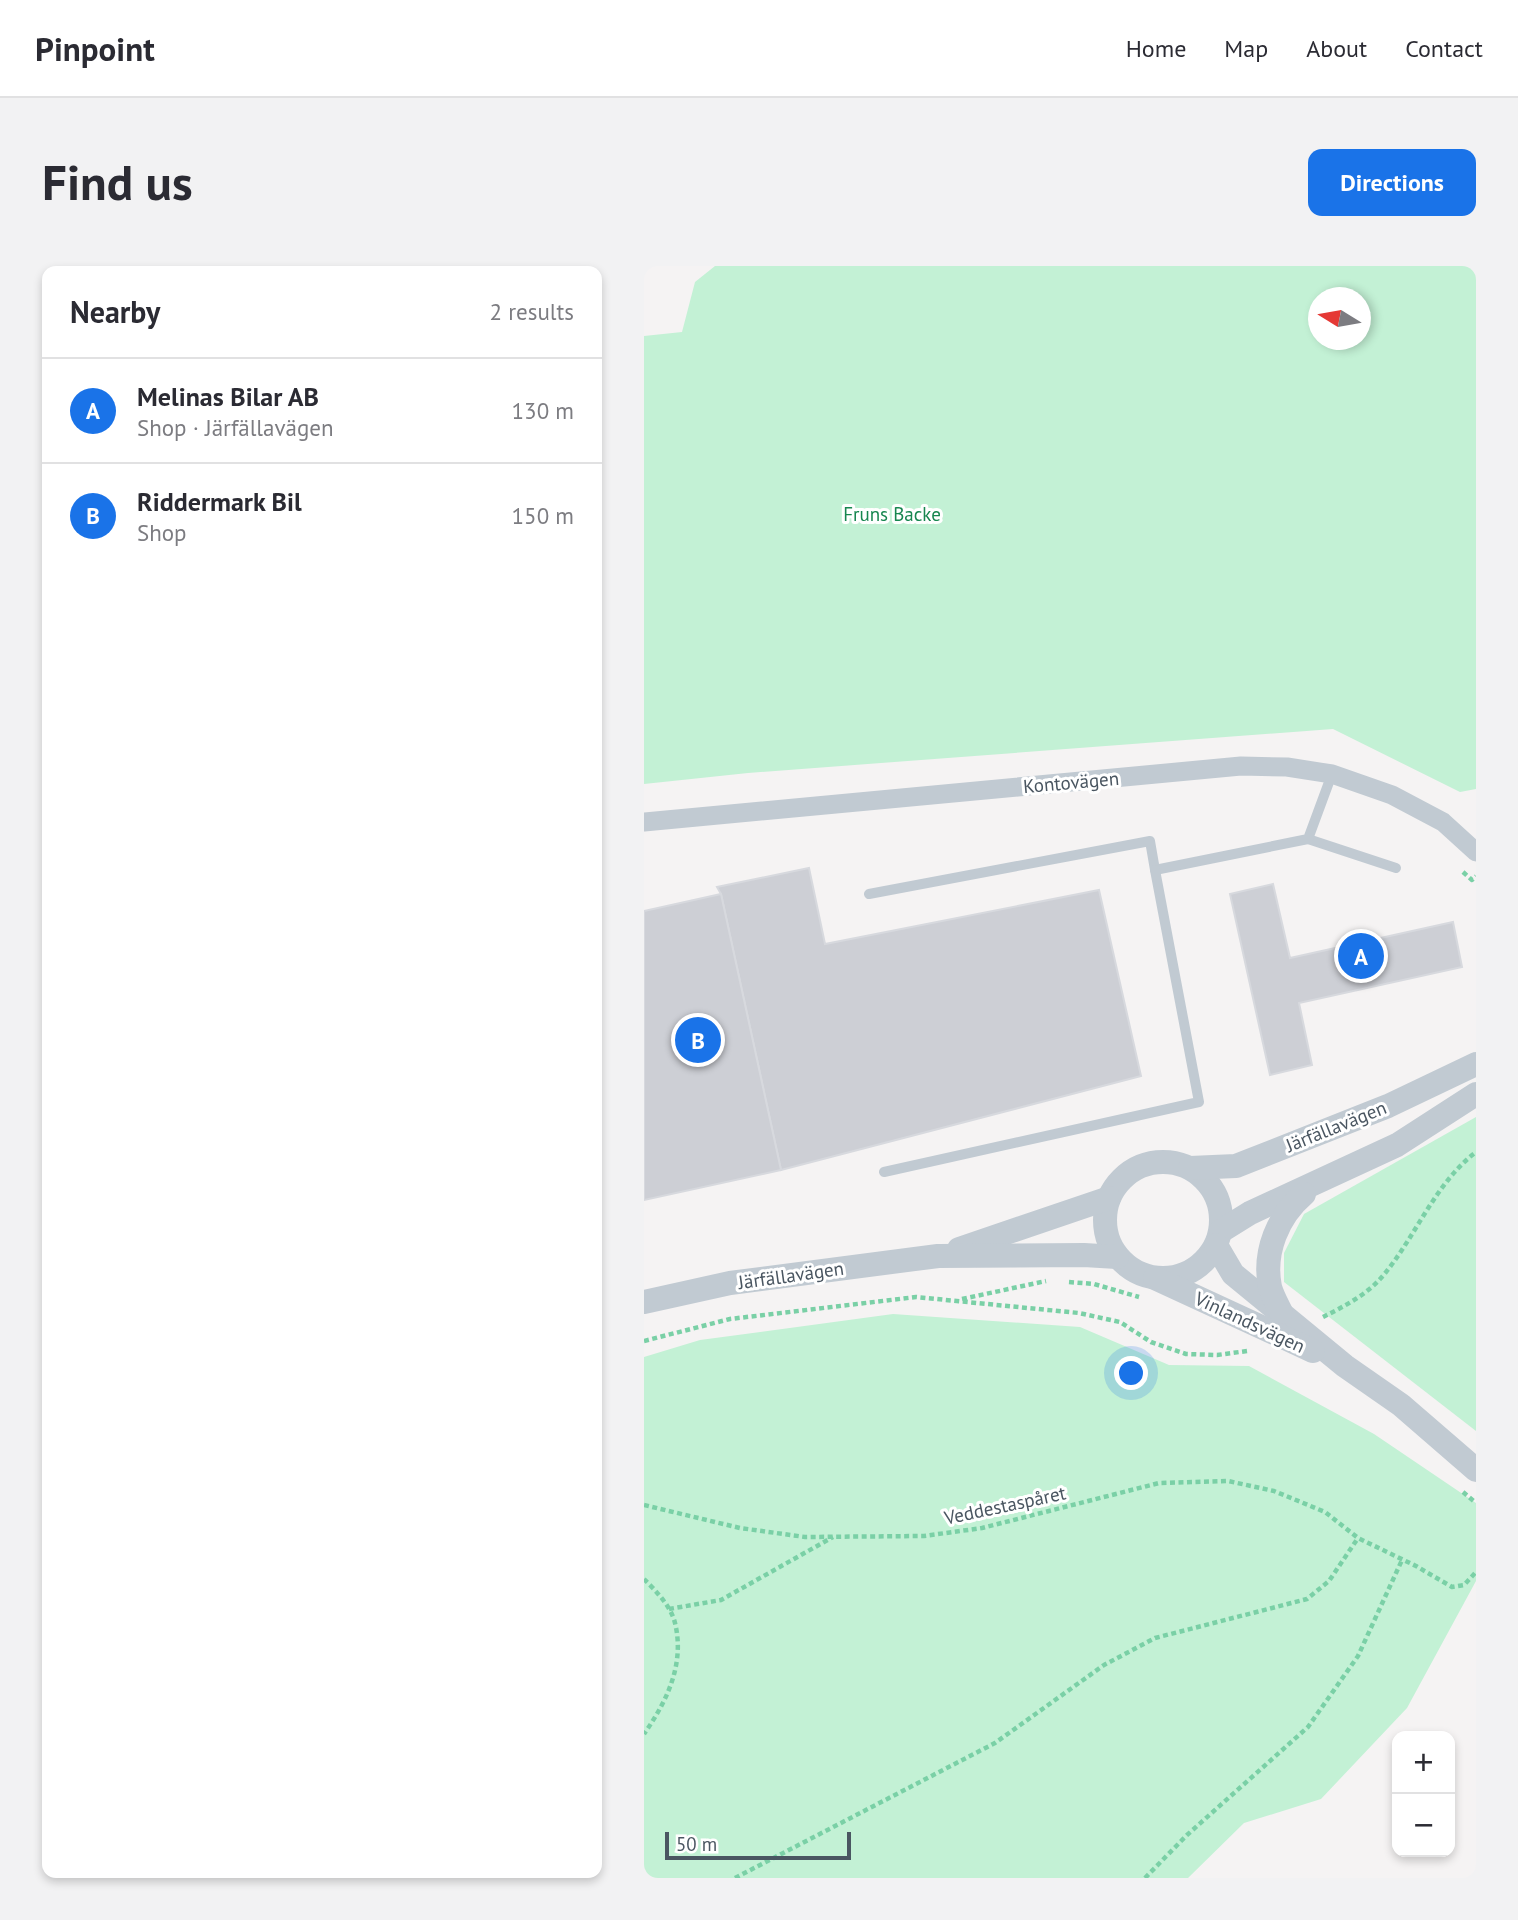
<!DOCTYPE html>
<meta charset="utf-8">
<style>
body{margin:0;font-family:"PT Sans",sans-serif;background:#f2f2f3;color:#2b2b33}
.controls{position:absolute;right:21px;bottom:21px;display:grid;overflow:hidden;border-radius:14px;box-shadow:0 4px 10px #0003}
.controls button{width:63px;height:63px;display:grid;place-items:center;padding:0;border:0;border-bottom:2px solid #e1e1e2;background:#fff;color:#2b2b33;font:35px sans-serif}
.compass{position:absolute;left:664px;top:21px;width:63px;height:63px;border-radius:50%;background:#fff;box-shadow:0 4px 10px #0003;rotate:281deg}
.scale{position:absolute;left:21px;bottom:18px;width:186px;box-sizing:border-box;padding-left:7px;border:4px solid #4a5661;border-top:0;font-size:19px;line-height:24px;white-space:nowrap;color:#4a5661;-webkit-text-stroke:5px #fff;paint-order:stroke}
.you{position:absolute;left:488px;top:1108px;width:24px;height:24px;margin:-18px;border:5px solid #fff;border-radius:50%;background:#1a73e8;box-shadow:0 0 0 10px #1a73e833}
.badge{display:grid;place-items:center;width:46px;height:46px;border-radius:50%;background:#1a73e8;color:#fff;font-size:23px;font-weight:700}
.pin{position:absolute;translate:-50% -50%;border:4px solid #fff;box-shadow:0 2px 7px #0006}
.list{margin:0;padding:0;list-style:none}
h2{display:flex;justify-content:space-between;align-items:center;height:91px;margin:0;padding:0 28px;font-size:30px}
h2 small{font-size:23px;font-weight:400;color:#7c7c81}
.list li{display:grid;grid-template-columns:46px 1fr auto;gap:21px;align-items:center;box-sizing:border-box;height:105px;padding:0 28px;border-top:2px solid #e1e1e2}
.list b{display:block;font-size:26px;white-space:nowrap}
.list p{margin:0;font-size:23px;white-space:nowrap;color:#7c7c81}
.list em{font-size:23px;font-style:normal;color:#7c7c81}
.map{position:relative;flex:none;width:832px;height:1612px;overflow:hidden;border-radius:14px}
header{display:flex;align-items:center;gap:42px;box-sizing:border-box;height:98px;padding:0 35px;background:#fff;border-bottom:2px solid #e1e1e2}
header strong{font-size:33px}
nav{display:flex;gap:38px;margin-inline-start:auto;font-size:24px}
.intro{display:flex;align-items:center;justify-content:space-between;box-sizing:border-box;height:168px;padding:0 42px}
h1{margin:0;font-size:49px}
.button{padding:18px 32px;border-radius:14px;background:#1a73e8;color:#fff;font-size:24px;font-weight:700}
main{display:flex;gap:42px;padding:0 42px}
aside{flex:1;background:#fff;border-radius:14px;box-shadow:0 4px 10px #0003}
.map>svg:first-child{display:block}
</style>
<header>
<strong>Pinpoint</strong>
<nav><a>Home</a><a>Map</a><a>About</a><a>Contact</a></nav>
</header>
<div class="intro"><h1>Find us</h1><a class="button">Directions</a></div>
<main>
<aside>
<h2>Nearby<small>2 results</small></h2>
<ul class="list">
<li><span class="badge">A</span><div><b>Melinas Bilar AB</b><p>Shop · Järfällavägen</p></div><em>130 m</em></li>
<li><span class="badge">B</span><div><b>Riddermark Bil</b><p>Shop</p></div><em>150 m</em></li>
</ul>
</aside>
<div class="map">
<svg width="832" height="1612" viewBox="0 0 832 1612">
<rect width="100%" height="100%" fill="#f5f3f3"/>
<g fill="#c3f1d5" fill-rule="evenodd">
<path d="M71 0H832V523L816 526 689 463 104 507 0 518V70L38 66 51 16ZM674 32H716V74H674Z"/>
<polygon points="832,851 832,1165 640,1016 640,987 660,948"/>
<polygon points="249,1048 436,1061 525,1099 605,1100 730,1168 832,1237 832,1315 763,1442 677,1533 600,1557 544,1612 0,1612 0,1091 56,1074"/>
</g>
<g fill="#cdcfd5" stroke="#d7d9de" stroke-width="2">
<polygon points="165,602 181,678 455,624 497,810 137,904 77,628 73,621"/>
<polygon points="629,618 646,692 809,656 818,701 655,737 668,799 626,809 586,628"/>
<polygon points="77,628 137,904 0,934 0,645"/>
</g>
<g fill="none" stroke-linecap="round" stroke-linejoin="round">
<g stroke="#7ad0a6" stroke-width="4.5" stroke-dasharray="5 3.5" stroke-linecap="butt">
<polyline points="819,606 828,614 832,610"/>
<polyline points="425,1016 450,1018 495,1031"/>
<polyline points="318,1033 402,1015"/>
<path d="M679 1051C699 1041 722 1029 737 1012 771 973 790 918 832 886"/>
<polyline points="0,1075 86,1053 272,1031 435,1047 476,1056 507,1076 542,1088 573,1089 603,1085"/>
<polyline points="819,1226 832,1237"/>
<polyline points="0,1239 96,1262 161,1271 280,1270 338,1262 515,1217 584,1215 630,1225 681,1246 714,1272 772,1300 808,1321 820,1319 832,1306"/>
<path d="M0 1313C11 1324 27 1340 31 1357 41 1398 23 1435 0 1468"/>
<polyline points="25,1343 77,1334 189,1271"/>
<polyline points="91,1612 351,1477 460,1399 511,1372 663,1333 685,1315 714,1272"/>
<polyline points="501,1612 543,1569 664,1461 714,1390 758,1294"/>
</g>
<g stroke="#c1cad2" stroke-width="10">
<polyline points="664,573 752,602"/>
<polyline points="225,628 506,575 511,604 664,573 688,508"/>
<polyline points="240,906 555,836 511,604"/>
</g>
<polyline stroke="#c1cad2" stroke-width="19" points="0,556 597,500 643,501 688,508 748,529 799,556 832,586"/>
<g stroke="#c1cad2" stroke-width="24">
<circle cx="519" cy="954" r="58"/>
<polyline points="546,902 592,900 744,840 832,798"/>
<polyline points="577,965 606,947 753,879 832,828"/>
<polyline points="572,979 589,1008 701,1100 757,1139 832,1204"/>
<polyline points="315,983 465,932"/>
<polyline points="511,1012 669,1085"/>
<polyline points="0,1036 86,1017 294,990 440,989 473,991"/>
<path d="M637 1046C633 1038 628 1029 626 1021 619 986 634 950 660 928"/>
</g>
</g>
<g text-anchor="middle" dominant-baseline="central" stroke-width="6" stroke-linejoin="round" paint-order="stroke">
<g font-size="19" fill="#17864f" stroke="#fff">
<text x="248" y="248">Fruns Backe</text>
</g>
<g font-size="19" fill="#4a5661" stroke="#fff">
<text transform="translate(427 516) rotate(-5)">Kontovägen</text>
<text transform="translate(692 860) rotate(-22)">Järfällavägen</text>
<text transform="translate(147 1009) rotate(-8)">Järfällavägen</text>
<text transform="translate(606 1056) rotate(25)">Vinlandsvägen</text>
<text transform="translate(361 1239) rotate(-12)">Veddestaspåret</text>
</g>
</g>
</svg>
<div class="controls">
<button>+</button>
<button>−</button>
</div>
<svg class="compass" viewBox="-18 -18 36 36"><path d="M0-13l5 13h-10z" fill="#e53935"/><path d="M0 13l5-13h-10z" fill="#7c7c81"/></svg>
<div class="scale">50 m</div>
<div class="you"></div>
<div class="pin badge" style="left:717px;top:690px">A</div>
<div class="pin badge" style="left:54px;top:774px">B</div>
</div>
</main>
